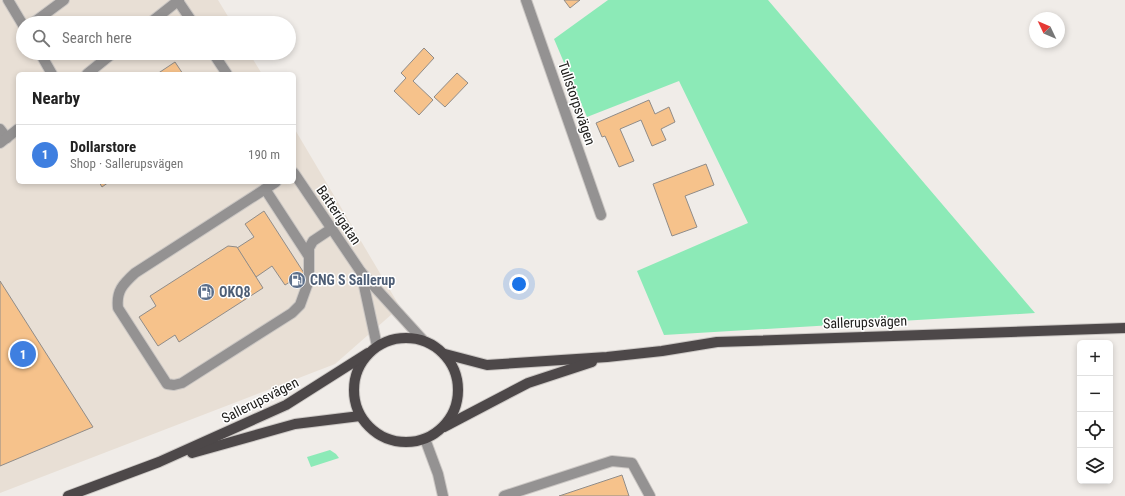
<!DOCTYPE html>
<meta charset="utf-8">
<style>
body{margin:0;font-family:"Roboto Condensed",sans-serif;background:#f2f2f2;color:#222}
.controls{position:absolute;right:12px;bottom:12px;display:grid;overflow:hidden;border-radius:6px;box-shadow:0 2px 6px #0003}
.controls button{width:36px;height:36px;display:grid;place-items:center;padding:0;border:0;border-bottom:1px solid #e0e0e0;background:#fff;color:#222;font:20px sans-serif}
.compass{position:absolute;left:1029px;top:12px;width:36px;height:36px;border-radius:50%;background:#fff;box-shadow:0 2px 6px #0003;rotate:314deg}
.you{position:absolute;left:519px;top:284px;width:14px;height:14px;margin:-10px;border:3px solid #fff;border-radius:50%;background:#1a73e8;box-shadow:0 0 0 6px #1a73e833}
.badge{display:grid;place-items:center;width:26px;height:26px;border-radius:50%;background:#1a73e8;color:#fff;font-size:13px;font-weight:700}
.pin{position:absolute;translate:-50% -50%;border:2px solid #fff;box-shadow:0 1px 4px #0006}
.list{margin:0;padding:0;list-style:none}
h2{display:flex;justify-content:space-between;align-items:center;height:52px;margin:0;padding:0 16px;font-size:17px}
h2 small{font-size:13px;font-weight:400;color:#767676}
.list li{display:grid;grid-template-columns:26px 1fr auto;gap:12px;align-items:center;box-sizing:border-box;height:60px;padding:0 16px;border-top:1px solid #e0e0e0}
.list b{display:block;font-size:15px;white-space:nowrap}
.list p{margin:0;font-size:13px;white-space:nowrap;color:#767676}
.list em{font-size:13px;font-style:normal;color:#767676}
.icon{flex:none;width:22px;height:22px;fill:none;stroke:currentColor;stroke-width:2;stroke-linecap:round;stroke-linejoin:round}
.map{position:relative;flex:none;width:1125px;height:496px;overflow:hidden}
.search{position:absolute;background:#fff;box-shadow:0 2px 6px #0003;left:16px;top:16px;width:280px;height:44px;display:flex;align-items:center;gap:10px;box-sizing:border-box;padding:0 14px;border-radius:22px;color:#767676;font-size:15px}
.panel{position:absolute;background:#fff;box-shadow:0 2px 6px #0003;left:16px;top:72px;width:280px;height:112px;border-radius:6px}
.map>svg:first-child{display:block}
</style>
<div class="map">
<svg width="1125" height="496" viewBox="0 0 1125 496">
<rect width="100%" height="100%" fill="#f0ece8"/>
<polygon fill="#e8dfd5" points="0,0 218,0 232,23 23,23 23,53 249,53 262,74 18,74 18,182 294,182 294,128 400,307 335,364 0,493"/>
<g fill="#8ceab7">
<polygon points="608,0 768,0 1035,313 664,335 637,271 748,223 679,81 587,117 554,39"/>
<polygon points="330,450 336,454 339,458 311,467 307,457"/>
</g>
<g fill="#f6c28b" stroke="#908c89">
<polygon points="564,0 580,0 570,8"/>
<polygon points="424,48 434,58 413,81 433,100 419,115 394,91 406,78 401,73"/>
<polygon points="175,62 183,74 157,74"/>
<polygon points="457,73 468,83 445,107 434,97"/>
<polygon points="649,100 655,114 669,107 675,122 661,129 666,140 652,146 641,120 620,129 634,161 619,167 605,136 602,137 596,123"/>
<polygon points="706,164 714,185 685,196 697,227 672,236 653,184"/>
<polygon points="99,182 109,182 102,187"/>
<polygon points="264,211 304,273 285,285 272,266 256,277 237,248 254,237 245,224"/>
<polygon points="228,246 237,247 263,288 179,342 175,335 158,346 139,317 156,306 150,296"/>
<polygon points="0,281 93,427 0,466"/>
<polygon points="622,475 629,496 559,496"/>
</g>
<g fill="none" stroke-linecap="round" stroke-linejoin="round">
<g stroke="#cbc7c4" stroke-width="12">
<g id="minor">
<polyline points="8,0 23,25"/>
<polyline points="526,0 601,215"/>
<polyline points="178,1 193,23"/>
<polyline points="33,23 64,0"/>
<polyline points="150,23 179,0"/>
<polyline points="40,53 52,74"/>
<polyline points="213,53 227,74"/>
<polyline points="87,74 113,53"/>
<polyline points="0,129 7,138"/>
<polyline points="0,143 18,129"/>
<polyline points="294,173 361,272 422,339"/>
<path d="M276 182 135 273C123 284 116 291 118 308L167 384 174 385 182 383 292 313 300 305 309 280V248L313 241 331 229"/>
<polyline points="265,189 308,255"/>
<polyline points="361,272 377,346"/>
<polyline points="425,439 438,474 443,496"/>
<polyline points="504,496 612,461 632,463 650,496"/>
</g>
</g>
<g stroke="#cbc7c4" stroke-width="12">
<g id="major">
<circle cx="406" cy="390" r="52"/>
<polyline points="445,354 487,365 607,357 662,351 717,342 1125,328"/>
<polyline points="444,427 528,383 592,362"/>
<polyline points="192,453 295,424 360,416"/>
<polyline points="68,496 159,462 286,405 368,353"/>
</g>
</g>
<use href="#minor" stroke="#949292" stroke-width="10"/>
<use href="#major" stroke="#4d4849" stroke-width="10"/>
</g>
<defs>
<g id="fuel-disc" transform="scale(0.9)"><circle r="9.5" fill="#5c6f8a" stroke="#fff"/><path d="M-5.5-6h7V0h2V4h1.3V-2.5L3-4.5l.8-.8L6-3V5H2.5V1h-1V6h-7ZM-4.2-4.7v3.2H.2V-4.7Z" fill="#fff"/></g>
</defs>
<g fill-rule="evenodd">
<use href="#fuel-disc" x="297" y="280"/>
<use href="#fuel-disc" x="206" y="292"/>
</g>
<g text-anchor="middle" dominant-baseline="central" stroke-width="3" stroke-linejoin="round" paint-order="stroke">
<g font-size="14" fill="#21201e" stroke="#fff">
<text transform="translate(577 103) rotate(71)">Tullstorpsvägen</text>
<text transform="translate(339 215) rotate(56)">Batterigatan</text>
<text transform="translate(865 322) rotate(-2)">Sallerupsvägen</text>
<text transform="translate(260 400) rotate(-27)">Sallerupsvägen</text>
</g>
<g font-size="14" font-weight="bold" fill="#4e5e75" stroke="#fff" text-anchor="start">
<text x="310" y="280">CNG S Sallerup</text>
<text x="219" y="292">OKQ8</text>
</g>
</g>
</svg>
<div class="controls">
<button>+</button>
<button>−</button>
<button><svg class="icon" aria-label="locate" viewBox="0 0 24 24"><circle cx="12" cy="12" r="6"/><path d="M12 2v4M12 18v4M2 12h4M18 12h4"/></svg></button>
<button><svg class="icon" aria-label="layers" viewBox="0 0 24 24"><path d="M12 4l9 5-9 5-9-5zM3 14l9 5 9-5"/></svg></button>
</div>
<svg class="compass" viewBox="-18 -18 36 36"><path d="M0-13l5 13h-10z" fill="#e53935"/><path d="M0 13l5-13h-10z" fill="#767676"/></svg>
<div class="you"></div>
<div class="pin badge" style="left:23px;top:354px;background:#3f7fe0">1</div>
<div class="search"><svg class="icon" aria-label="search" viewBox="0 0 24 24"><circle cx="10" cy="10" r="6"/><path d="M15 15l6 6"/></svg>Search here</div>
<section class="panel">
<h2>Nearby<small></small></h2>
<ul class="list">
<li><span class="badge" style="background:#3f7fe0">1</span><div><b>Dollarstore</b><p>Shop · Sallerupsvägen</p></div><em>190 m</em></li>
</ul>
</section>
</div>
